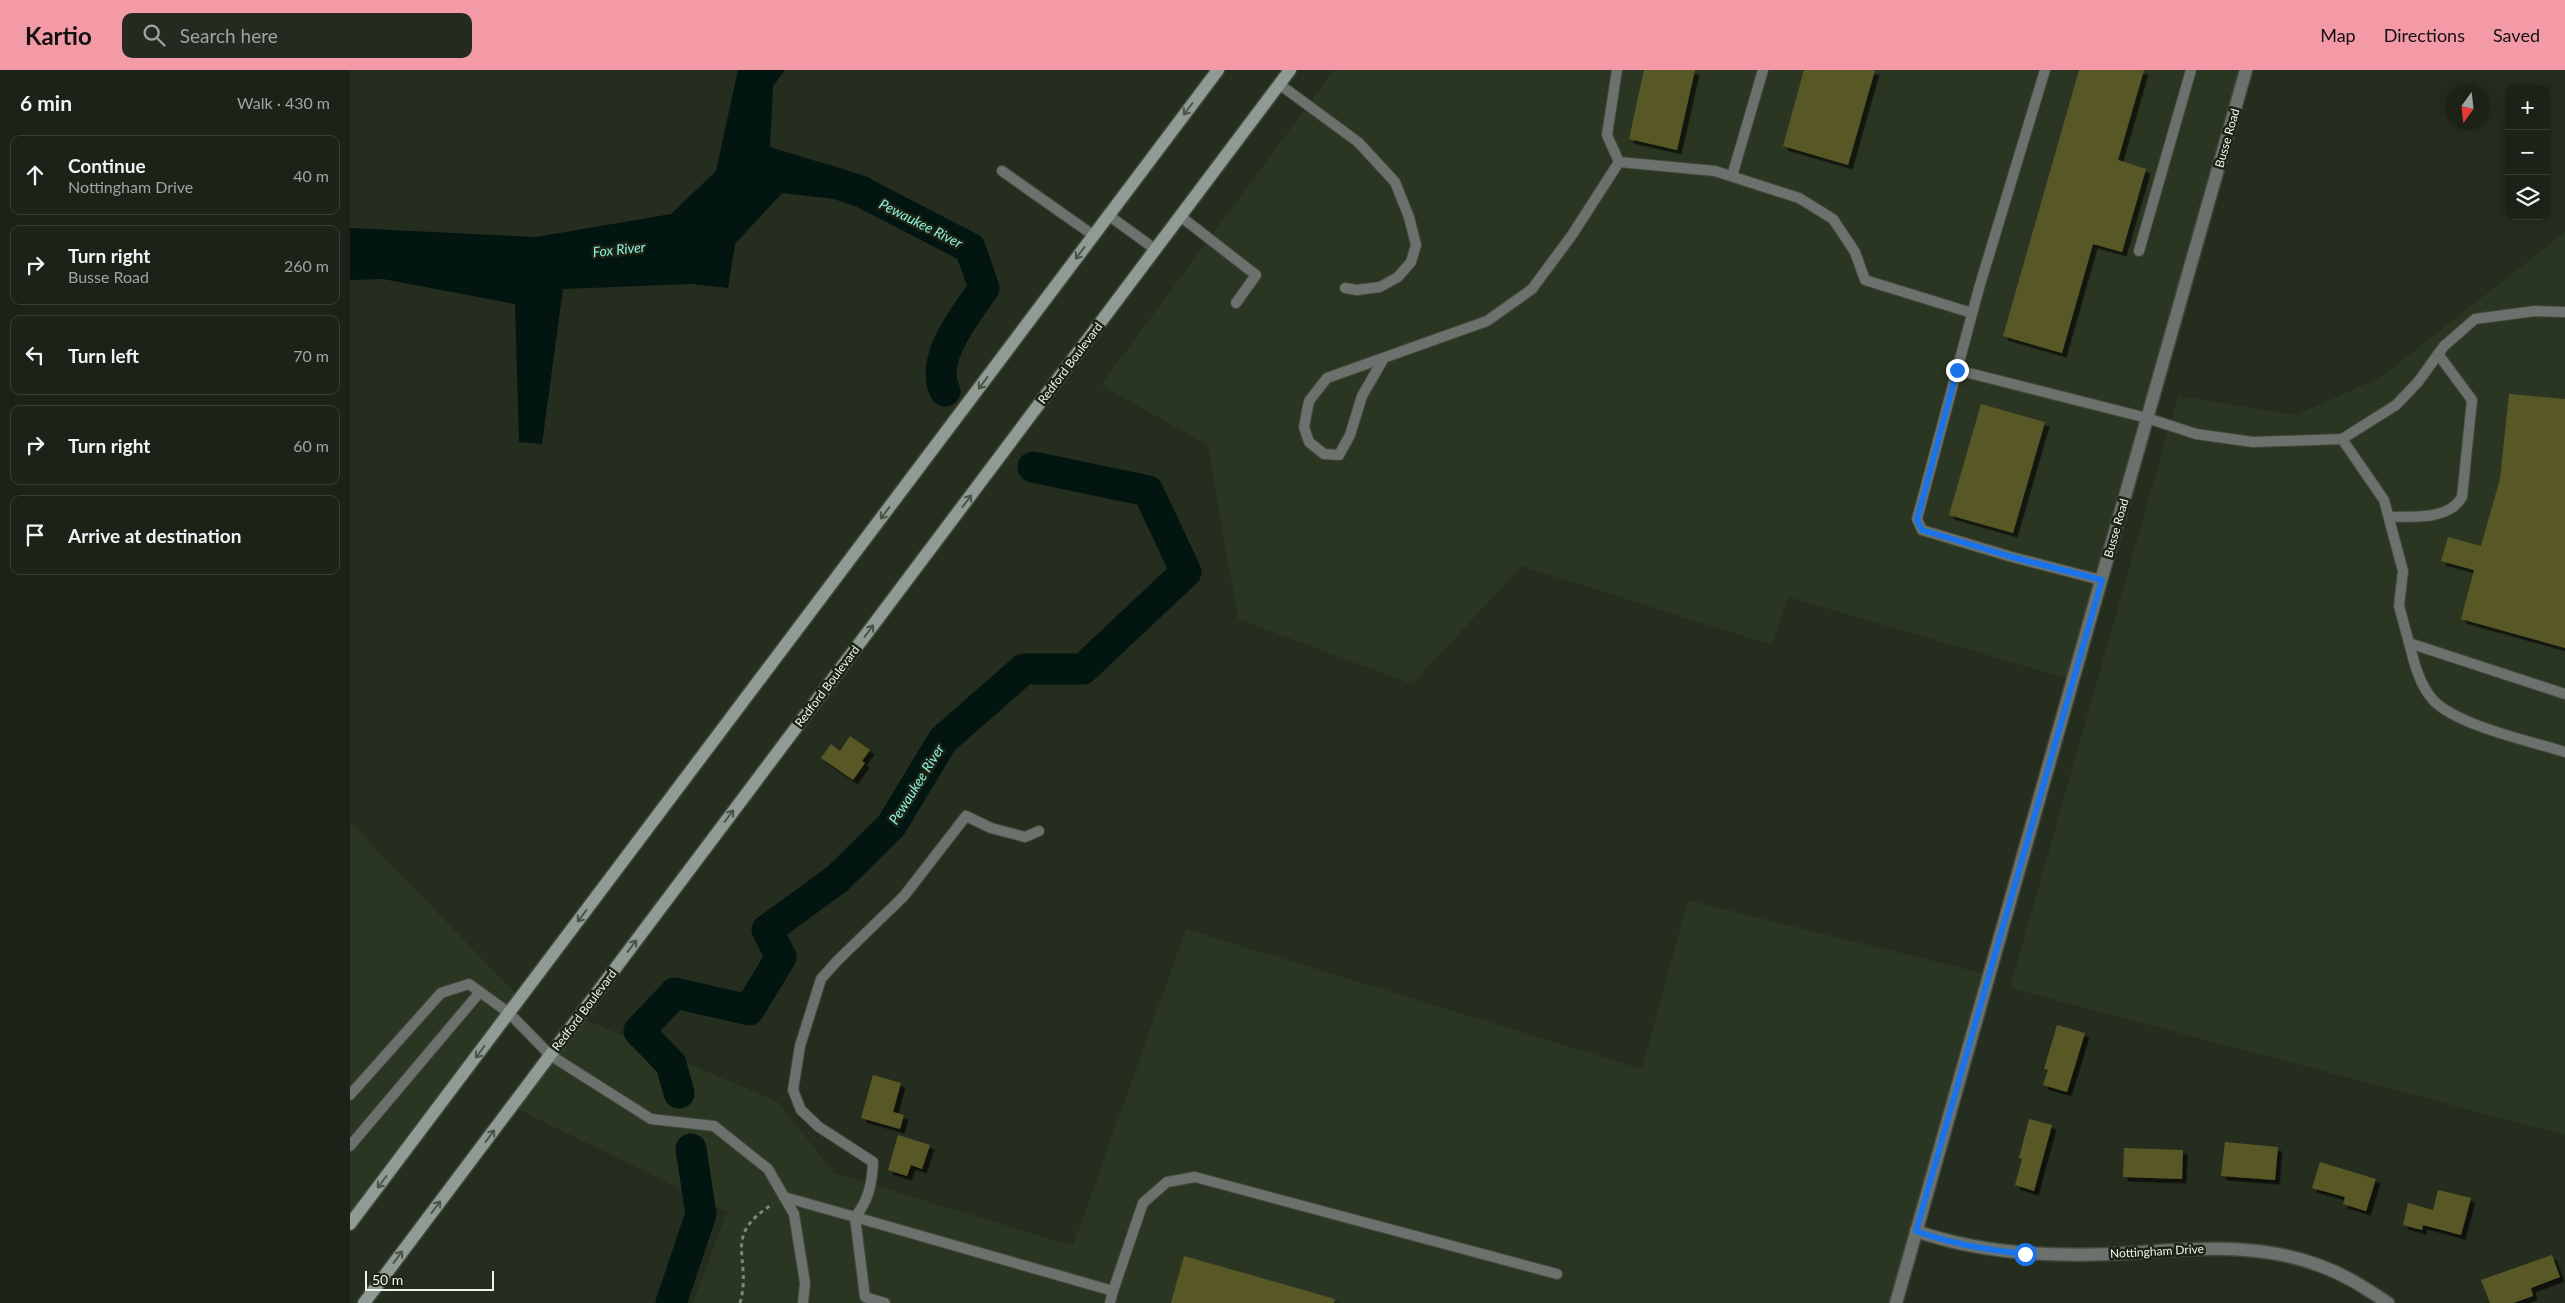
<!DOCTYPE html>
<meta charset="utf-8">
<style>
body{margin:0;font-family:Lato,sans-serif;background:#252a20;color:#f1f3f6}
.controls{position:absolute;right:15px;top:15px;display:grid;overflow:hidden;border-radius:10px;box-shadow:0 2px 12px #0003}
.controls button{width:45px;height:45px;display:grid;place-items:center;padding:0;border:0;border-bottom:1px solid #3a3f36;background:#1c2217;color:#f1f3f6;font:25px sans-serif}
.compass{position:absolute;left:2095px;top:15px;width:45px;height:45px;border-radius:50%;background:#1c2217;box-shadow:0 2px 12px #0003;rotate:195deg}
.scale{position:absolute;left:15px;bottom:12px;width:129px;box-sizing:border-box;padding-left:5px;border:2px solid #eff5eb;border-top:0;font-size:14px;line-height:18px;white-space:nowrap;color:#eff5eb;-webkit-text-stroke:4px #1c2315;paint-order:stroke}
.stop{position:absolute;width:15px;height:15px;margin:-11px;border:4px solid #1a73e8;border-radius:50%;background:#fff}
.stop.end{background:#1a73e8;border-color:#fff;box-shadow:0 1px 5px #0008}
.list{margin:0;padding:0;list-style:none}
h2{display:flex;justify-content:space-between;align-items:center;height:65px;margin:0;padding:0 20px;font-size:21px}
h2 small{font-size:16px;font-weight:400;color:#a0a4a1}
.list li{display:grid;grid-template-columns:32px 1fr auto;gap:15px;align-items:center;box-sizing:border-box;height:80px;margin:0 10px 10px;padding:0 10px;border:1px solid #3a3f36;border-radius:10px}
.list b{display:block;font-size:19px;white-space:nowrap}
.list p{margin:0;font-size:16px;white-space:nowrap;color:#a0a4a1}
.list em{font-size:16px;font-style:normal;color:#a0a4a1}
.icon{flex:none;width:28px;height:28px;fill:none;stroke:currentColor;stroke-width:2;stroke-linecap:round;stroke-linejoin:round}
.map{position:relative;flex:none;width:2215px;height:1233px;overflow:hidden}
header{display:flex;align-items:center;gap:30px;box-sizing:border-box;height:70px;padding:0 25px;background:#f49aa7;color:#111}
header strong{font-size:24px}
nav{display:flex;gap:28px;margin-inline-start:auto;font-size:18px}
.search{width:350px;height:45px;background:#252a20;display:flex;align-items:center;gap:12px;box-sizing:border-box;padding:0 18px;border-radius:10px;color:#a0a4a1;font-size:19px}
main{display:flex}
aside{flex:1;background:#1c2217}
.map>svg:first-child{display:block}
</style>
<header>
<strong>Kartio</strong>
<div class="search"><svg class="icon" aria-label="search" viewBox="0 0 24 24"><circle cx="10" cy="10" r="6"/><path d="M15 15l6 6"/></svg>Search here</div>
<nav><a>Map</a><a>Directions</a><a>Saved</a></nav>
</header>
<main>
<aside>
<h2>6 min<small>Walk · 430 m</small></h2>
<ul class="list">
<li><svg class="icon" aria-label="ahead" viewBox="0 0 24 24"><path d="M12 20V5M6 11l6-6 6 6"/></svg><div><b>Continue</b><p>Nottingham Drive</p></div><em>40 m</em></li>
<li><svg class="icon" aria-label="right" viewBox="0 0 24 24"><path d="M7 20v-9h11M14 6l5 5-5 5"/></svg><div><b>Turn right</b><p>Busse Road</p></div><em>260 m</em></li>
<li><svg class="icon" aria-label="left" viewBox="0 0 24 24"><path d="M17 20v-9H6M10 6l-5 5 5 5"/></svg><div><b>Turn left</b></div><em>70 m</em></li>
<li><svg class="icon" aria-label="right" viewBox="0 0 24 24"><path d="M7 20v-9h11M14 6l5 5-5 5"/></svg><div><b>Turn right</b></div><em>60 m</em></li>
<li><svg class="icon" aria-label="arrive" viewBox="0 0 24 24"><path d="M6 21V4h12l-3 4 3 4H6"/></svg><div><b>Arrive at destination</b></div></li>
</ul>
</aside>
<div class="map">
<svg width="2215" height="1233" viewBox="0 0 2215 1233">
<defs>
<filter id="shadow"><feDropShadow dx="4.5" dy="4.5" stdDeviation="0" flood-color="#0009"/></filter>
</defs>
<rect width="100%" height="100%" fill="#252d1f"/>
<g fill="#2b3622">
<polygon points="984,0 1896,0 1723,610 1438,527 1422,575 1172,496 1062,614 888,549 858,375 751,315"/>
<polygon points="2215,162 2215,1065 1660,918 1828,326 1946,345 2031,307"/>
<polygon points="0,752 170,928 0,1154"/>
<polygon points="1338,830 1639,905 1546,1233 343,1233 377,1142 162,1036 229,947 428,1032 484,1103 723,1176 836,859 1292,999"/>
</g>
<polygon fill="#031511" points="388,0 435,0 423,16 420,77 521,108 510,132 432,123 385,174 378,218 341,214 213,219 192,374 169,372 165,234 33,209 0,210 0,158 186,167 321,144 366,101"/>
<g fill="none" stroke-linecap="round" stroke-linejoin="round">
<g stroke="#031511" stroke-width="31">
<path d="M473 109 512 122 620 178 634 218C616 245 579 288 595 321"/>
<polyline points="329,1023 321,994 289,961 325,923 399,940 431,887 417,860 487,809 541,756 593,670 674,599 733,599 836,502 798,421 683,397"/>
<polyline points="321,1233 351,1144 341,1079"/>
</g>
</g>
<g fill="#595828" filter="url(#shadow)">
<polygon points="1294,0 1345,0 1327,80 1279,69"/>
<polygon points="1454,0 1525,0 1498,95 1433,76"/>
<polygon points="1729,0 1794,0 1768,90 1796,99 1772,182 1743,174 1712,283 1653,266"/>
<polygon points="2159,324 2215,329 2215,578 2111,549 2124,500 2091,491 2098,467 2131,476 2150,409"/>
<polygon points="1631,334 1695,352 1663,463 1599,445"/>
<polygon points="500,666 520,680 512,691 515,693 503,710 471,688 481,674 490,681"/>
<polygon points="1707,955 1735,963 1717,1022 1693,1015 1698,1000 1694,999"/>
<polygon points="523,1005 551,1013 543,1042 554,1045 550,1059 511,1048"/>
<polygon points="1679,1049 1702,1055 1684,1121 1665,1115 1672,1089 1669,1088"/>
<polygon points="548,1065 580,1075 572,1099 561,1095 557,1106 538,1100"/>
<polygon points="1875,1072 1928,1077 1925,1110 1871,1106"/>
<polygon points="1774,1078 1833,1080 1832,1109 1773,1107"/>
<polygon points="1970,1092 2026,1109 2016,1141 1993,1134 1995,1127 1962,1118"/>
<polygon points="2088,1120 2121,1128 2111,1165 2073,1155 2072,1160 2053,1155 2058,1133 2083,1140"/>
<polygon points="2202,1185 2210,1207 2181,1218 2183,1226 2163,1233 2140,1233 2131,1210"/>
<polygon points="834,1186 985,1229 984,1233 821,1233"/>
</g>
<g fill="none" stroke-linecap="round" stroke-linejoin="round">
<g stroke="#41493c" stroke-width="12">
<g id="lane">
<polyline points="1267,0 1257,65 1269,92 1365,101 1449,128 1483,149 1505,182 1515,210 1622,243"/>
<polyline points="1695,0 1629,218 1567,449 1572,460 1662,487 1751,510"/>
<polyline points="929,14 1008,72 1045,112 1059,147 1066,175 1061,192 1048,207 1030,217 1007,220 995,218"/>
<polyline points="652,101 743,165"/>
<polyline points="1382,106 1413,0"/>
<polyline points="758,145 805,179"/>
<polyline points="830,146 906,205 886,233"/>
<polyline points="1789,181 1841,0"/>
<polyline points="1034,288 1012,326 1000,365 989,385 974,384 959,372 954,357 959,331 977,308 1137,251 1182,219 1222,165 1269,92"/>
<polyline points="1607,300 1797,348 1846,364 1903,372 1992,369 2046,335 2068,312 2094,276 2125,249 2185,241 2215,242"/>
<polyline points="1992,369 2034,430 2053,501 2049,536 2059,573 2215,624"/>
<path d="M2039 447C2063 446 2098 451 2112 427L2122 330 2088 284"/>
<path d="M2059 573C2064 592 2069 614 2083 630 2108 656 2180 671 2215 682"/>
<polyline points="0,1025 91,923 119,914 159,943 200,985 301,1049 364,1056 418,1099 444,1144 455,1213 453,1233"/>
<polyline points="0,1076 130,922"/>
<path d="M434 1127 505 1147C519 1130 522 1113 523 1092L469 1057 451 1040 443 1020 450 976 471 909 487 891 554 826 616 746 641 758 675 767 689 761"/>
<polyline points="763,1221 793,1133 817,1112 845,1107 1207,1204"/>
<polyline points="535,1233 515,1227 505,1147 763,1221 760,1233"/>
</g>
</g>
<g stroke="#41493c" stroke-width="15">
<g id="street">
<path d="M1566 1161C1629 1183 1695 1187 1761 1184 1831 1180 1900 1170 1968 1195 1994 1204 2015 1218 2038 1233"/>
<polyline points="1546,1233 1896,0"/>
</g>
</g>
<g stroke="#41493c" stroke-width="15">
<g id="secondary">
<polyline points="0,1154 868,0"/>
<polyline points="14,1233 940,0"/>
</g>
</g>
<path stroke="#7f867a" stroke-width="3" stroke-dasharray="4 4" stroke-linecap="butt" d="M390 1233C403 1187 370 1167 423 1134"/>
<use href="#lane" stroke="#6b726d" stroke-width="10"/>
<use href="#street" stroke="#6b726d" stroke-width="12"/>
<use href="#secondary" stroke="#8f9b93" stroke-width="12"/>
</g>
<defs><path id="oneway-shaft" d="M-6 0H5M1.5-3L5.5 0L1.5 3" fill="none" stroke-width="1.6" stroke-linecap="round" stroke-linejoin="round" transform="scale(1.25)"/></defs>
<g stroke="#4a5347">
<use href="#oneway-shaft" transform="translate(838 39) rotate(127)"/>
<use href="#oneway-shaft" transform="translate(730 183) rotate(127)"/>
<use href="#oneway-shaft" transform="translate(633 313) rotate(127)"/>
<use href="#oneway-shaft" transform="translate(617 431) rotate(-53)"/>
<use href="#oneway-shaft" transform="translate(535 443) rotate(127)"/>
<use href="#oneway-shaft" transform="translate(519 561) rotate(-53)"/>
<use href="#oneway-shaft" transform="translate(379 746) rotate(-53)"/>
<use href="#oneway-shaft" transform="translate(232 846) rotate(127)"/>
<use href="#oneway-shaft" transform="translate(282 876) rotate(-53)"/>
<use href="#oneway-shaft" transform="translate(130 982) rotate(127)"/>
<use href="#oneway-shaft" transform="translate(140 1066) rotate(-53)"/>
<use href="#oneway-shaft" transform="translate(32 1112) rotate(127)"/>
<use href="#oneway-shaft" transform="translate(86 1137) rotate(-53)"/>
<use href="#oneway-shaft" transform="translate(48 1187) rotate(-53)"/>
</g>
<g fill="none" stroke-linecap="round" stroke-linejoin="round">
<path stroke="#1a73e8" stroke-width="6" d="M1607 300 1567 450 1572 460 1662 487 1752 510 1566 1161C1601 1174 1638 1180 1675 1184"/>
</g>
<g text-anchor="middle" dominant-baseline="central" stroke-width="5" stroke-linejoin="round" paint-order="stroke">
<g font-size="12" fill="#eff5eb" stroke="#1c2315">
<text transform="translate(1877 68) rotate(-74)">Busse Road</text>
<text transform="translate(720 293) rotate(-53)">Redford Boulevard</text>
<text transform="translate(1766 458) rotate(-74)">Busse Road</text>
<text transform="translate(477 616) rotate(-53)">Redford Boulevard</text>
<text transform="translate(234 940) rotate(-53)">Redford Boulevard</text>
<text transform="translate(1807 1181) rotate(-3)">Nottingham Drive</text>
</g>
<g font-size="14" font-style="italic" fill="#8ef2df" stroke="#1c2315">
<text transform="translate(571 153) rotate(27)">Pewaukee River</text>
<text transform="translate(269 179) rotate(-6)">Fox River</text>
<text transform="translate(566 714) rotate(-58)">Pewaukee River</text>
</g>
</g>
</svg>
<div class="controls">
<button>+</button>
<button>−</button>
<button><svg class="icon" aria-label="layers" viewBox="0 0 24 24"><path d="M12 4l9 5-9 5-9-5zM3 14l9 5 9-5"/></svg></button>
</div>
<svg class="compass" viewBox="-18 -18 36 36"><path d="M0-13l5 13h-10z" fill="#e53935"/><path d="M0 13l5-13h-10z" fill="#a0a4a1"/></svg>
<div class="scale">50 m</div>
<div class="stop" style="left:1675px;top:1184px"></div>
<div class="stop end" style="left:1607px;top:300px"></div>
</div>
</main>
